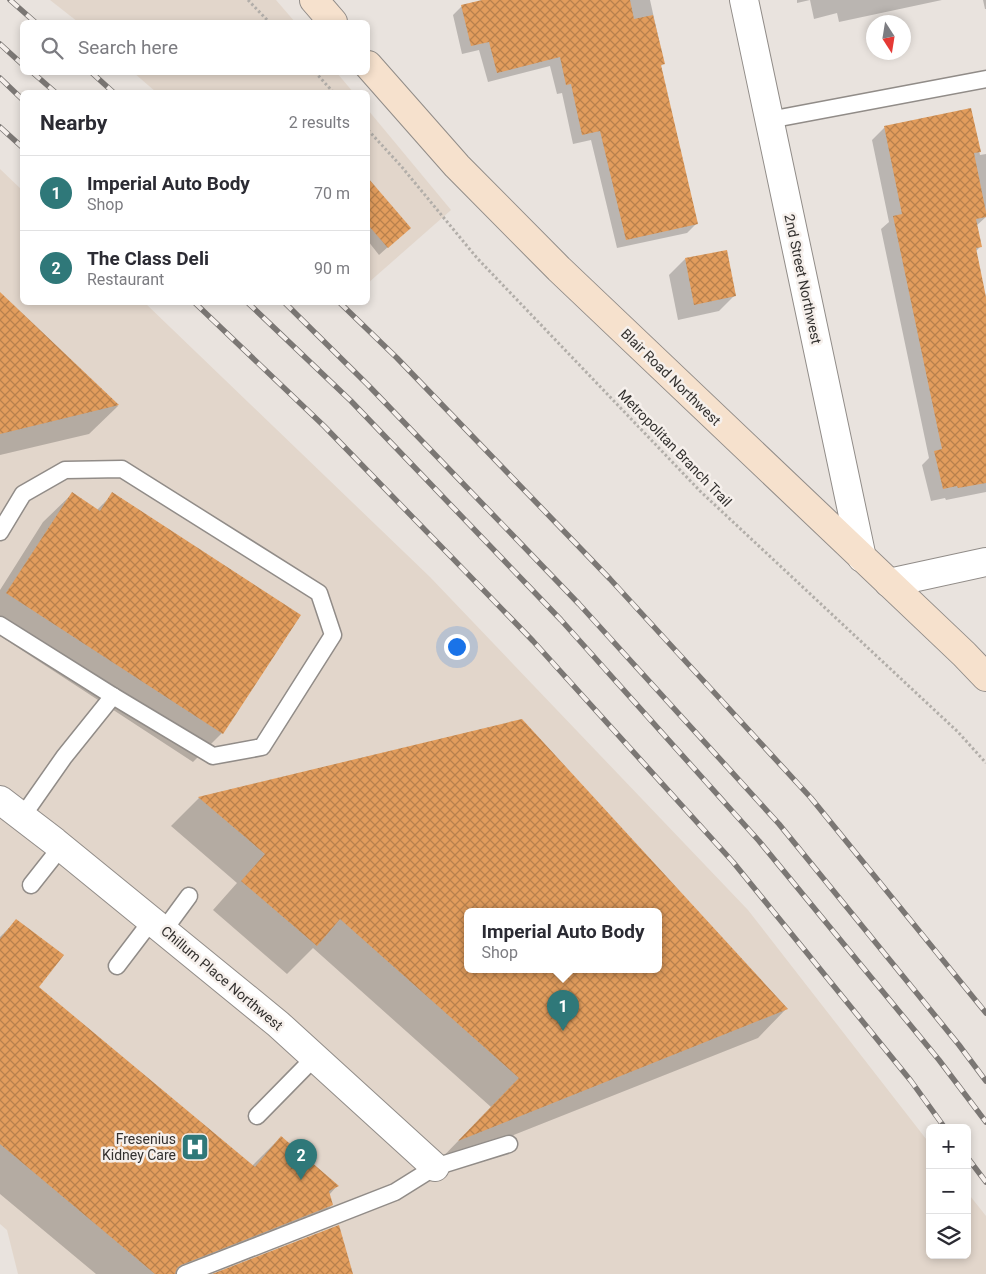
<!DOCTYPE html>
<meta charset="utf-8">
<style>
body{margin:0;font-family:Roboto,sans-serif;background:#f7f7f7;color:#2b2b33}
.controls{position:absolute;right:15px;bottom:15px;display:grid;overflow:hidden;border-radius:8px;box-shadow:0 2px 8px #0003}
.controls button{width:45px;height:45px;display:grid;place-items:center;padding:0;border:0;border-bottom:1px solid #e1e1e2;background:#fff;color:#2b2b33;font:25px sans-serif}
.compass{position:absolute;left:866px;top:15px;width:45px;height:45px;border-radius:50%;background:#fff;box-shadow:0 2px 8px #0003;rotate:168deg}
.you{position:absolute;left:456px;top:646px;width:18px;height:18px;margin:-12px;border:4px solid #fff;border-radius:50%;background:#1a73e8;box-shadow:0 0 0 8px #1a73e833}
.badge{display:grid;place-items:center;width:32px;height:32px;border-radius:50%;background:#2f7879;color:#fff;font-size:16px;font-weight:700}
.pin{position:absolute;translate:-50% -41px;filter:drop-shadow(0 1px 2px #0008)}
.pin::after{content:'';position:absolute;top:26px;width:18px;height:15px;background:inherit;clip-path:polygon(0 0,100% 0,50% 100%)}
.popup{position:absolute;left:464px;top:908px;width:198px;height:65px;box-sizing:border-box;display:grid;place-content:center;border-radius:8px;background:#fff;filter:drop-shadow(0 1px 4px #0005);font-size:16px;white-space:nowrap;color:#7c7c81}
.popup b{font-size:19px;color:#2b2b33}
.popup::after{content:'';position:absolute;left:50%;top:100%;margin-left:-10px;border:10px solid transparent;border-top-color:#fff}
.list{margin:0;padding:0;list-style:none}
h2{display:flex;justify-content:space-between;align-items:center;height:65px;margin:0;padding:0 20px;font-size:21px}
h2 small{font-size:16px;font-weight:400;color:#7c7c81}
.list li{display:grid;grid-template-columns:32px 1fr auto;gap:15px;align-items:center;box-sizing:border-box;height:75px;padding:0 20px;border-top:1px solid #e1e1e2}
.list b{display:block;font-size:19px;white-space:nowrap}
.list p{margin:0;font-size:16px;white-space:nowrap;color:#7c7c81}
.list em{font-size:16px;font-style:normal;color:#7c7c81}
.icon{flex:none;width:28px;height:28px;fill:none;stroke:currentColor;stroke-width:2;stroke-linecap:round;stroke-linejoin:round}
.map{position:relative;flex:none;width:986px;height:1274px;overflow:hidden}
.search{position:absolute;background:#fff;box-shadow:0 2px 8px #0003;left:20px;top:20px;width:350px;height:55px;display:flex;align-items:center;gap:12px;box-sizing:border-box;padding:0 18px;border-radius:8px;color:#7c7c81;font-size:19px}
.panel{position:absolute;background:#fff;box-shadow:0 2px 8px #0003;left:20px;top:90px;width:350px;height:215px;border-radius:8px}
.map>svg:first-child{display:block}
</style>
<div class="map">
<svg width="986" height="1274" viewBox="0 0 986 1274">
<defs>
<pattern id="building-cross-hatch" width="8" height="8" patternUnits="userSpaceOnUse" patternTransform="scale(1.25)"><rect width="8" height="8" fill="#e29d5d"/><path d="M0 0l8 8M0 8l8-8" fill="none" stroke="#b8814d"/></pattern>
</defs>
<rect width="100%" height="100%" fill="#e9e3de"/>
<g fill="#e2d6cb" fill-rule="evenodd">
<polygon points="50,0 276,0 295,22 78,22"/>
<polygon points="134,73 337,73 353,92 156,92"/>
<polygon points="368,110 451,210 368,283"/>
<path d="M0 169 22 190V302L145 303 430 577 748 910 930 1144V1255H967V1192L986 1216V1274H18L7 1230 0 1224ZM468 912H658V970H468Z"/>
</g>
<g fill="#0003" fill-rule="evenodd">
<polygon points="487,0 650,0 664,63 660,67 696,224 687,233 617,248 591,140 573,144 562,93 557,94 550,66 488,82 479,50 462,54 453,15 462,6"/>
<polygon points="797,0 942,0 839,22 837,13 814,19 810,0 797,3"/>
<polygon points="983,0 986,0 986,9 985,9"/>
<polygon points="970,109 980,155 986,154 986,217 976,226 981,246 975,252 986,303 986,492 946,500 945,498 931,501 922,465 929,458 881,229 889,222 872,140 884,128"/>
<polygon points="368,179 409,228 379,255 368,241"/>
<polygon points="685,259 735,295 719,311 678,320 669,275"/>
<polygon points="0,294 118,406 89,434 0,455"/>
<polygon points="72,494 97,510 113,494 222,733 193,762 0,636 0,590 43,522"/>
<path d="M522 720 786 1009 758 1038 433 1167 491 1107 313 948 287 974 213 910 237 883 171 826 199 798ZM468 912H658V970H468Z"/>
<polygon points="16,921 37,987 252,1166 281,1137 337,1186 329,1195 332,1205 304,1232 198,1274 96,1274 0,1194 0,937"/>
</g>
<g fill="url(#building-cross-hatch)" fill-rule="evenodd">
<polygon points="482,0 630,0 634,19 653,15 665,64 661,65 698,224 626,240 600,131 582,135 571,84 566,85 560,57 497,73 489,42 471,46 461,5"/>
<polygon points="971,108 981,152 974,153 986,212 986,217 976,219 982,247 976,248 986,297 986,483 958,488 957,486 943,489 934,451 942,449 893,216 902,214 884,126"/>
<polygon points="368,178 411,228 388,248 368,225"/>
<polygon points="727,250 736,296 694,305 685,258"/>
<polygon points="0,292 119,405 0,434"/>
<polygon points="72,492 100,511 112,492 301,615 223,734 6,593"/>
<path d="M522 719 788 1009 458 1141 519 1078 340 919 317 946 241 881 265 854 198 797ZM468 912H658V970H468Z"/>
<polygon points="16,919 64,955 39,987 255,1167 281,1136 339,1186 329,1191 333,1205 181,1265 177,1268 175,1274 155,1274 0,1144 0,939"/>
<polygon points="339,1225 353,1274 212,1274"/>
</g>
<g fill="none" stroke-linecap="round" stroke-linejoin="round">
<g stroke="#918c88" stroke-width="19">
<g id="service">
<polyline points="769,120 986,79"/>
<polyline points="0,532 23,494 65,470 122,469 319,593 333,635 262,747 213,756 113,696 0,625"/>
<polyline points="22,817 64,757 113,696"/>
<polyline points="31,885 61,847"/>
<polyline points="164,930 189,896"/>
<polyline points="117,966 152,920"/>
<polyline points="257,1116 315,1057"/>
<polyline points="185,1274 395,1192 435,1167 509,1144"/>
</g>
</g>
<g stroke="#918c88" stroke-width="30">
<g id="minor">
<polyline points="744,0 862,558"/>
<polyline points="889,583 986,562"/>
<polyline points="0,800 55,842 278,1024 435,1167"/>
</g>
</g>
<g stroke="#918c88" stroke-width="30">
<g id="secondary">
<polyline points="314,0 333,22"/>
<polyline points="368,65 457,166 559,269 964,654 986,677"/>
</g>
</g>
<g stroke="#b2aea9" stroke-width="3" stroke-dasharray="2.5 2.5" stroke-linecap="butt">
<polyline points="248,0 269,22"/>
<polyline points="315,72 333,92"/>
<polyline points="368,130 401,166 477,258 701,492 958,732 986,763"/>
</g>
<use href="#service" stroke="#fff" stroke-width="16"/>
<use href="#minor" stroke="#fff" stroke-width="28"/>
<use href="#secondary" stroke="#f6e1cd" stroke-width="28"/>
<g stroke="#7b7774" stroke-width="5.5">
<g id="rail">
<polyline points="10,0 35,22"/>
<polyline points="0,44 22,64"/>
<polyline points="32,72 55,92"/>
<polyline points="91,72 113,92"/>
<polyline points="0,78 22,99"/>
<polyline points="0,127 22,147"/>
<polyline points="194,302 324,426 533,641 733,862 911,1081 945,1128"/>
<polyline points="247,302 351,401 561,620 759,841 939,1060 986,1122"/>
<polyline points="284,302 368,385 579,604 779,824 959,1045 986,1081"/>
<polyline points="339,302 397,358 610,579 811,798 986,1013"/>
<polyline points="967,1157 986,1182"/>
</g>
</g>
<use href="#rail" stroke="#f6f0ec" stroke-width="4" stroke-dasharray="11" stroke-linecap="butt"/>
</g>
<defs>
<g id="hospital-square" transform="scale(1.4375)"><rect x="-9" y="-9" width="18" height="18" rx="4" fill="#2f7879" stroke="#f6f0ec"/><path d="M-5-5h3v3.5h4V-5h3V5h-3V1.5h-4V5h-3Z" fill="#fff"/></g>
</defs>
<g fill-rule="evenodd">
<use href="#hospital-square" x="195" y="1147"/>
</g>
<g text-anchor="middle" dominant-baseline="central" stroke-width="5" stroke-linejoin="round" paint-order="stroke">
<g font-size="14" fill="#33312f" stroke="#f6f0ec">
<text transform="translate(803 279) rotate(78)">2nd Street Northwest</text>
<text transform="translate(671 377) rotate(44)">Blair Road Northwest</text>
<text transform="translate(675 448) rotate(46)">Metropolitan Branch Trail</text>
<text transform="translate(222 978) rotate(40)">Chillum Place Northwest</text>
</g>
<g font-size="14" fill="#33312f" stroke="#f6f0ec" text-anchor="end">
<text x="176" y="1139">Fresenius<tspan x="176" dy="16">Kidney Care</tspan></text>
</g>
</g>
</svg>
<div class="controls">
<button>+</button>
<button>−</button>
<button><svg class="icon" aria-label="layers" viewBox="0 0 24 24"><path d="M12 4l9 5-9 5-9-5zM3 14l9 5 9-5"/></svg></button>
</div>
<svg class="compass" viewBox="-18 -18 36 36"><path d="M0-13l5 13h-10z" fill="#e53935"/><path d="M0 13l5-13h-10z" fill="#7c7c81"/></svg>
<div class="you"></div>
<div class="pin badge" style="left:563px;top:1031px">1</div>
<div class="popup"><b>Imperial Auto Body</b>Shop</div>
<div class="pin badge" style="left:301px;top:1180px">2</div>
<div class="search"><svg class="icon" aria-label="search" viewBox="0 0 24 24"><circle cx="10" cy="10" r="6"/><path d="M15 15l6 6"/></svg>Search here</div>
<section class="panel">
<h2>Nearby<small>2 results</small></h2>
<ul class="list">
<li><span class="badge">1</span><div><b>Imperial Auto Body</b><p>Shop</p></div><em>70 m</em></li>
<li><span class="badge">2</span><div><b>The Class Deli</b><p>Restaurant</p></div><em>90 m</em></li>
</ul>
</section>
</div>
